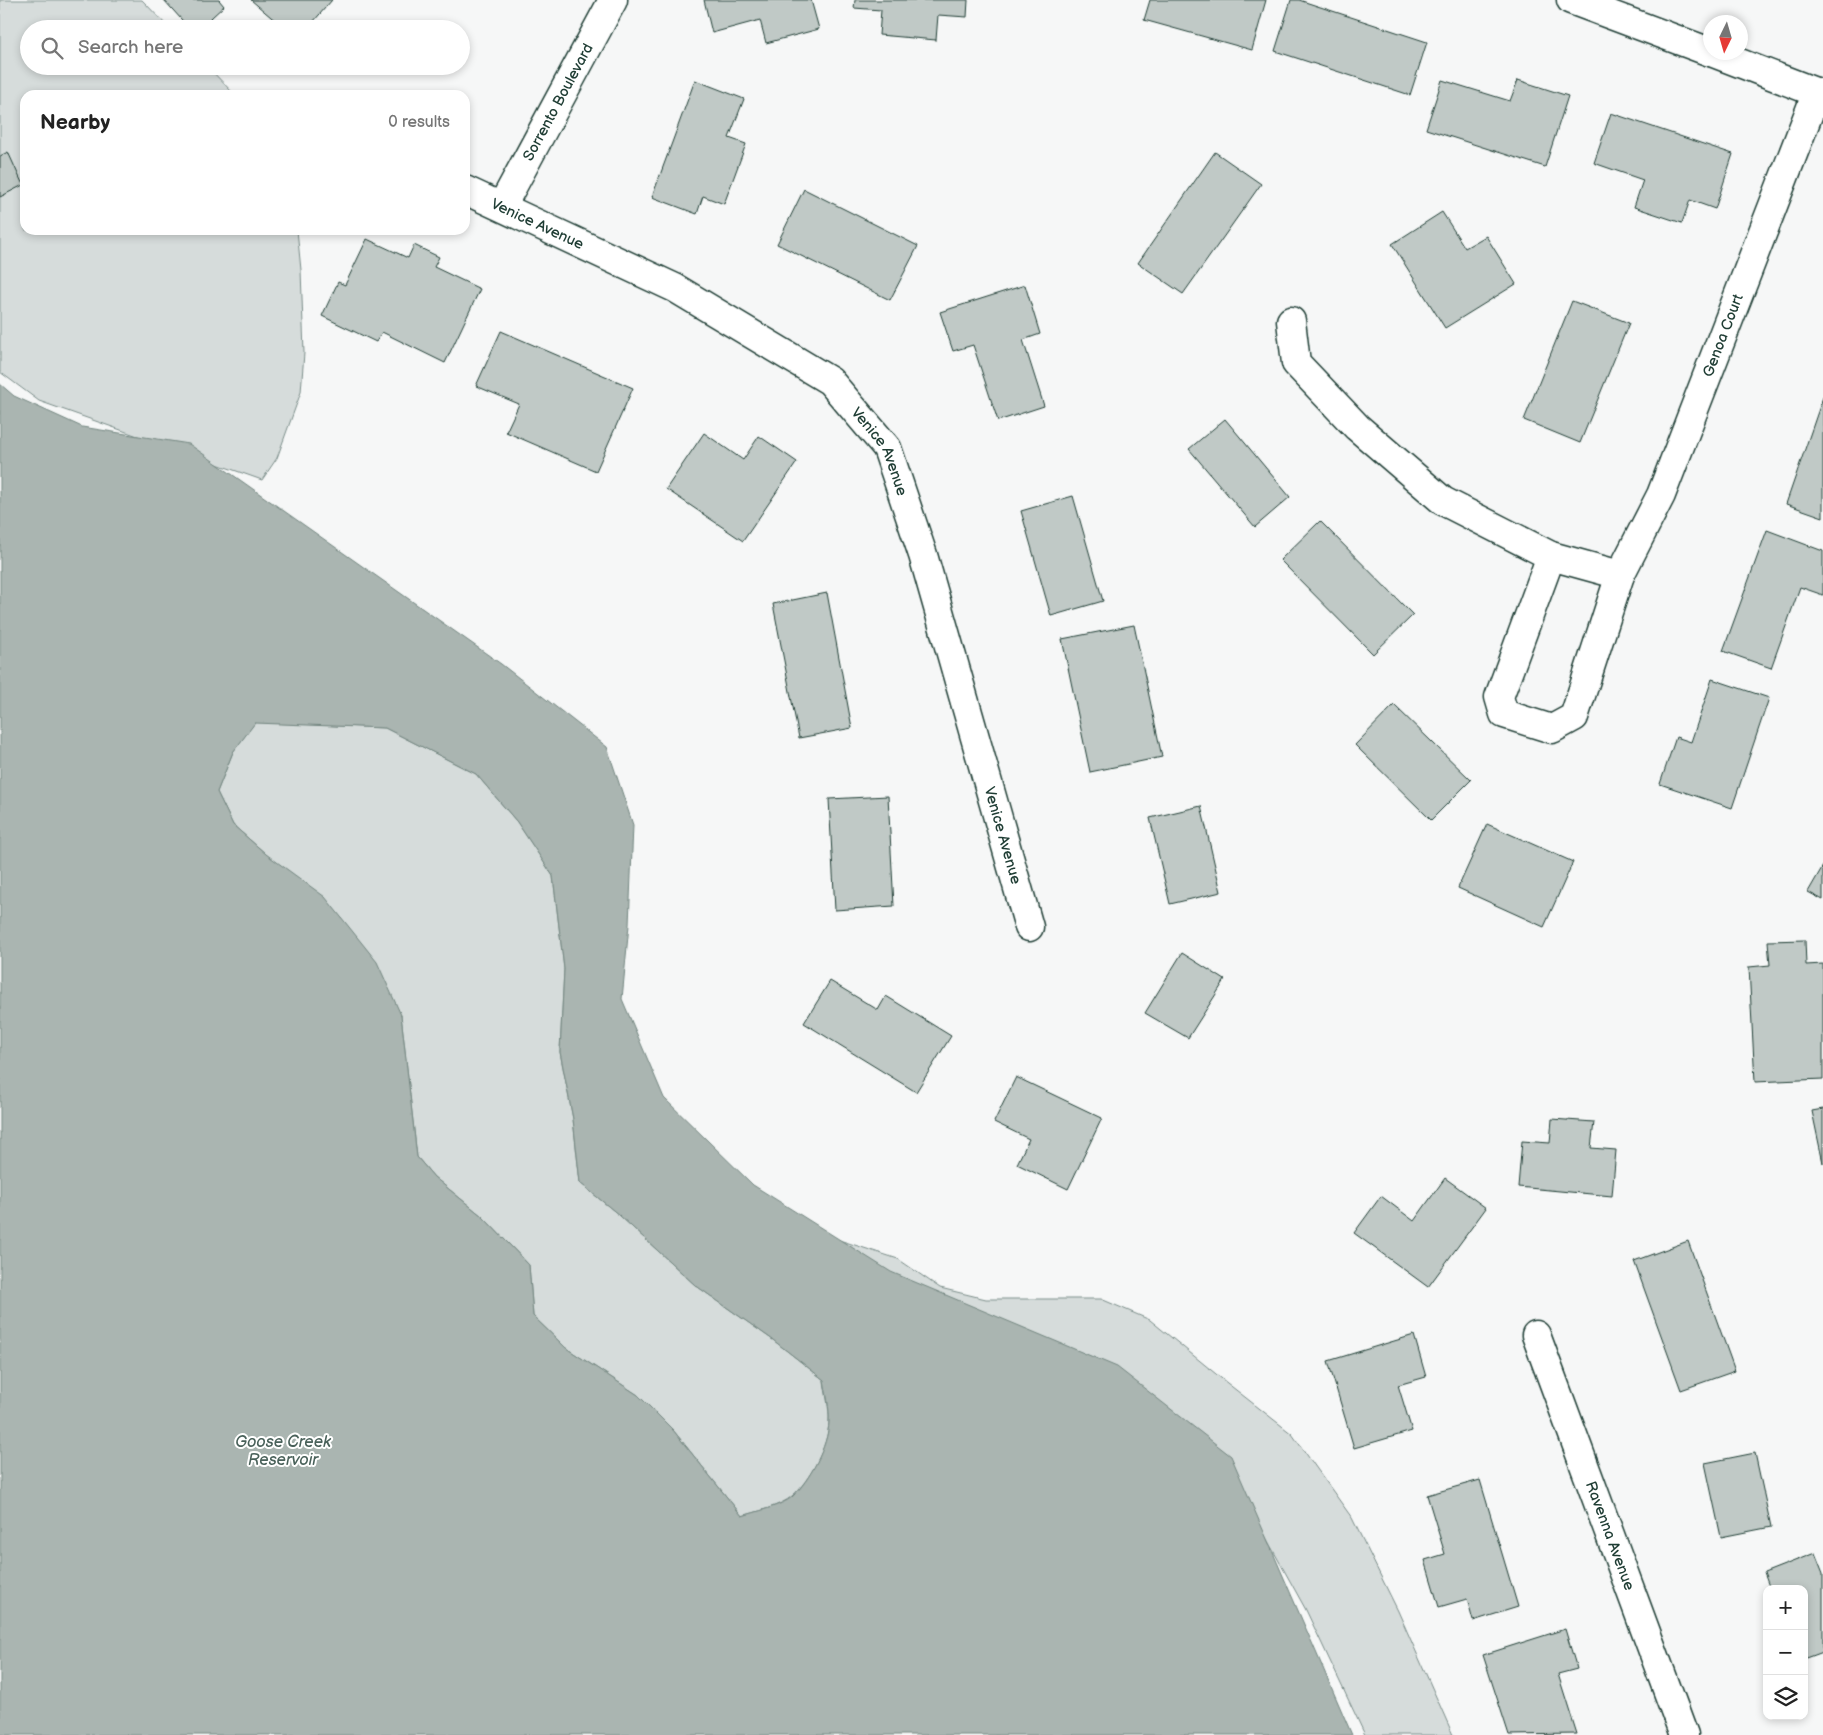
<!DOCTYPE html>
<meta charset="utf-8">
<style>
body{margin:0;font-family:"Balsamiq Sans",sans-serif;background:#f6f6f6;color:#222}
.controls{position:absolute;right:15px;bottom:15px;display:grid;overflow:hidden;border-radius:10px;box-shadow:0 2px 8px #0003}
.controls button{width:45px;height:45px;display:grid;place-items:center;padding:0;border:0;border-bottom:1px solid #e0e0e0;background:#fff;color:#222;font:25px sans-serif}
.compass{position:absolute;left:1703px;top:15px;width:45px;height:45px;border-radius:50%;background:#fff;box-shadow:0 2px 8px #0003;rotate:185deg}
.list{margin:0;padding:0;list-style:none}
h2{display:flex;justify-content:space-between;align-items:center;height:65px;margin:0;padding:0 20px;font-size:21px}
h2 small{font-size:16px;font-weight:400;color:#767676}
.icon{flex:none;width:28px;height:28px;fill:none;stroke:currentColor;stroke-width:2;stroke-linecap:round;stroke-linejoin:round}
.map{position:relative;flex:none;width:1823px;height:1735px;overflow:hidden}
.search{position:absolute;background:#fff;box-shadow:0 2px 8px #0003;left:20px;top:20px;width:450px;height:55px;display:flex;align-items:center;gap:12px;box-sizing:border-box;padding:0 18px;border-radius:28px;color:#767676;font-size:19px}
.panel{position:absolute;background:#fff;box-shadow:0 2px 8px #0003;left:20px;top:90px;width:450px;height:145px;border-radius:15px}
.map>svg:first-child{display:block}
</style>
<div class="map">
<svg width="1823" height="1735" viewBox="0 0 1823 1735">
<rect width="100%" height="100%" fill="#f6f7f7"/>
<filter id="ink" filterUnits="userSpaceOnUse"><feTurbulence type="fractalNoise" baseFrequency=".02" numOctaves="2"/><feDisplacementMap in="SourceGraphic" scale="10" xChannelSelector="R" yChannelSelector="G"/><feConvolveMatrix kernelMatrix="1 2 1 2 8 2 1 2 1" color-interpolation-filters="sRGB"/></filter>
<g filter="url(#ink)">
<g fill="#d6dcdb" stroke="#7a8c88">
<polygon points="0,0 142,0 170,29 29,29 29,66 207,66 235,95 25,95 25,230 297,230 301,270 304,353 301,392 277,458 262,480 39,401 0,372"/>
<path d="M255 722 385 728 476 774 517 822 553 876 564 969 560 1052 573 1119 580 1183 619 1215 695 1285 773 1340 824 1380C825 1393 830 1409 829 1422 828 1447 810 1480 792 1496 781 1506 756 1512 742 1516L673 1430 638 1395 566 1348 533 1316 529 1265 482 1216 434 1177 417 1157 401 1015 266 854 233 825 217 792 233 752Z"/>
<polygon points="765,1216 898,1259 940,1288 986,1299 1101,1299 1150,1320 1227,1383 1292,1434 1352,1518 1398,1611 1453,1735 1365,1735 1306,1610 1221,1456"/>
</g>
<path fill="#aab5b1" stroke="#72857f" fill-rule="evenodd" d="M0 384 14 396 82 427 189 444 501 664 607 747 633 825 629 925 622 999 664 1098 753 1185 891 1272 1117 1367 1231 1456 1352 1735H0ZM255 723 385 728 476 774 517 822 553 876 564 969 560 1052 573 1119 580 1183 619 1215 695 1285 773 1340 824 1380C826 1393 830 1409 829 1422 828 1446 810 1480 792 1497 781 1506 755 1512 742 1516L673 1430 638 1395 566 1348 533 1316 529 1265 482 1216 434 1177 417 1157 401 1015 377 962 325 897 266 854 233 825 217 792 233 752Z"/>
<g fill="#c0c9c6" stroke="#1f3d34">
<polygon points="164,0 219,0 224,6 199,29 190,29"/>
<polygon points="251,0 332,0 307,29 285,29"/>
<polygon points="704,0 811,0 819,29 766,43 760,20 712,33"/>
<polygon points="855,0 968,0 967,17 938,15 936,40 879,35 881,10 854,8"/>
<polygon points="1150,0 1266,0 1252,50 1144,20"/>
<polygon points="1291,0 1299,0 1427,42 1410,95 1275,51"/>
<polygon points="695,80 744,99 729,138 746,144 724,204 703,196 697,214 652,197"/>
<polygon points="1442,80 1510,101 1518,80 1568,96 1545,167 1426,129"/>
<polygon points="1611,113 1733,154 1715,209 1690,200 1682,223 1634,207 1643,180 1594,163"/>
<polygon points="8,152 23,185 0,197 0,156"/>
<polygon points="1215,152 1261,184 1183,294 1138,263"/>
<polygon points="804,189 918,246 890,300 777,244"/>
<polygon points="1442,212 1465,248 1486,236 1516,284 1445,328 1392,244"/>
<polygon points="367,239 408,258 414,245 439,257 434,267 480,289 445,363 382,332 376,342 322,316 338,282 345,285"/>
<polygon points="1025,285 1040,334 1023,340 1044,406 998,421 973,345 953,351 940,312"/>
<polygon points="1572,301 1629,323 1580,443 1524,420"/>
<polygon points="501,331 633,388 596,471 506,432 519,404 476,386"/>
<polygon points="1823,397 1823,517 1786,504"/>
<polygon points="1225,419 1290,497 1255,527 1189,449"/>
<polygon points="704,433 743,460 759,436 797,462 743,541 666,489"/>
<polygon points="1073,496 1103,601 1051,616 1021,511"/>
<polygon points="1320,521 1413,615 1373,654 1280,560"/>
<polygon points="1767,530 1823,551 1823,595 1800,587 1771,668 1723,651"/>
<polygon points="827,593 852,728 799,738 773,604"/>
<polygon points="1134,625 1162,757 1090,772 1062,639"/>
<polygon points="1712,679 1769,698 1732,808 1660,784 1676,737 1691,742"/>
<polygon points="1394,705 1471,780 1431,820 1355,745"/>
<polygon points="888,796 894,906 835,910 829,799"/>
<polygon points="1201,806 1221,892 1170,904 1150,818"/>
<polygon points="1487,824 1573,862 1544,927 1458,888"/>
<polygon points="1823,866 1823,900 1808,892"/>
<polygon points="1805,940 1806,965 1823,964 1823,1079 1755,1082 1749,967 1770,965 1768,941"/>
<polygon points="1182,953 1225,980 1188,1038 1145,1013"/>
<polygon points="830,981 878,1010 886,996 951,1036 916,1092 804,1023"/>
<polygon points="1016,1077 1102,1118 1068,1189 1017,1164 1029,1139 994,1122"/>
<polygon points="1823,1109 1823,1163 1812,1111"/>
<polygon points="1552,1119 1594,1122 1591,1148 1616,1150 1612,1196 1518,1187 1522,1141 1550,1143"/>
<polygon points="1445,1178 1486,1208 1428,1287 1354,1233 1381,1196 1414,1221"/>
<polygon points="1688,1241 1735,1371 1681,1390 1634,1261"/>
<polygon points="1414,1335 1426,1377 1398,1385 1412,1431 1354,1448 1328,1361"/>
<polygon points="1755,1453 1771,1527 1721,1537 1705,1463"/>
<polygon points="1480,1480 1518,1607 1473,1621 1467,1599 1439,1607 1425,1560 1445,1554 1427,1495"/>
<polygon points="1815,1553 1823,1573 1823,1652 1804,1659 1804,1589 1770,1589 1764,1573"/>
<polygon points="1565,1629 1577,1669 1558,1674 1577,1734 1509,1735 1483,1655"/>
</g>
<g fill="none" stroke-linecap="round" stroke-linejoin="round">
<g stroke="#1f3d34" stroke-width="31">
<g id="minor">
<polyline points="1571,0 1710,52"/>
<polyline points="1711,52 1823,95"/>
<path id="s1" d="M465 190 675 288 830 381 887 448 923 555 1029 927"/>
<path id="s2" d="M502 206 613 0"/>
<path id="s3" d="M1291 321 1296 363 1357 427 1443 501 1551 556 1620 575 1661 495 1817 92"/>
<polyline points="1551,556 1499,697 1504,714 1552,729 1574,717 1620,575"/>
<path id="s4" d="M1536 1335 1684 1735"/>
</g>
</g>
<use href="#minor" stroke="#fff" stroke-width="28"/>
</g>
</g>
<g text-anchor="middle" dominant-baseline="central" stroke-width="4" stroke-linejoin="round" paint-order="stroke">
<g font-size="15" fill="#1f3d34" stroke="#fff">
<text stroke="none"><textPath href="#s2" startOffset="118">Sorrento Boulevard</textPath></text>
<text stroke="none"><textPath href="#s1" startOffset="80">Venice Avenue</textPath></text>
<text stroke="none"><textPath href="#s3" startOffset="698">Genoa Court</textPath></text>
<text stroke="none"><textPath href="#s1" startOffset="500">Venice Avenue</textPath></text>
<text stroke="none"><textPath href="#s1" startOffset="905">Venice Avenue</textPath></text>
<text stroke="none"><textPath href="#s4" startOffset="214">Ravenna Avenue</textPath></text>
</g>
<g font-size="16" font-style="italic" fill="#49615a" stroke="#fff">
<text x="283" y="1442">Goose Creek<tspan x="283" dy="18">Reservoir</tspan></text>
</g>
</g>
</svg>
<div class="controls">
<button>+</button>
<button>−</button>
<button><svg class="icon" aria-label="layers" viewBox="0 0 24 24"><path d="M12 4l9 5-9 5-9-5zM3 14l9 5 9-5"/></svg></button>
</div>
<svg class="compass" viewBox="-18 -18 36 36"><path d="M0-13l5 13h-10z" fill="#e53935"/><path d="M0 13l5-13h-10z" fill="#767676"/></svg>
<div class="search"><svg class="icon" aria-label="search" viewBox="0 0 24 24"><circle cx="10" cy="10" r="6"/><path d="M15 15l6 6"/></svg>Search here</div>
<section class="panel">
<h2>Nearby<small>0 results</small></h2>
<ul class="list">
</ul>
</section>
</div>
